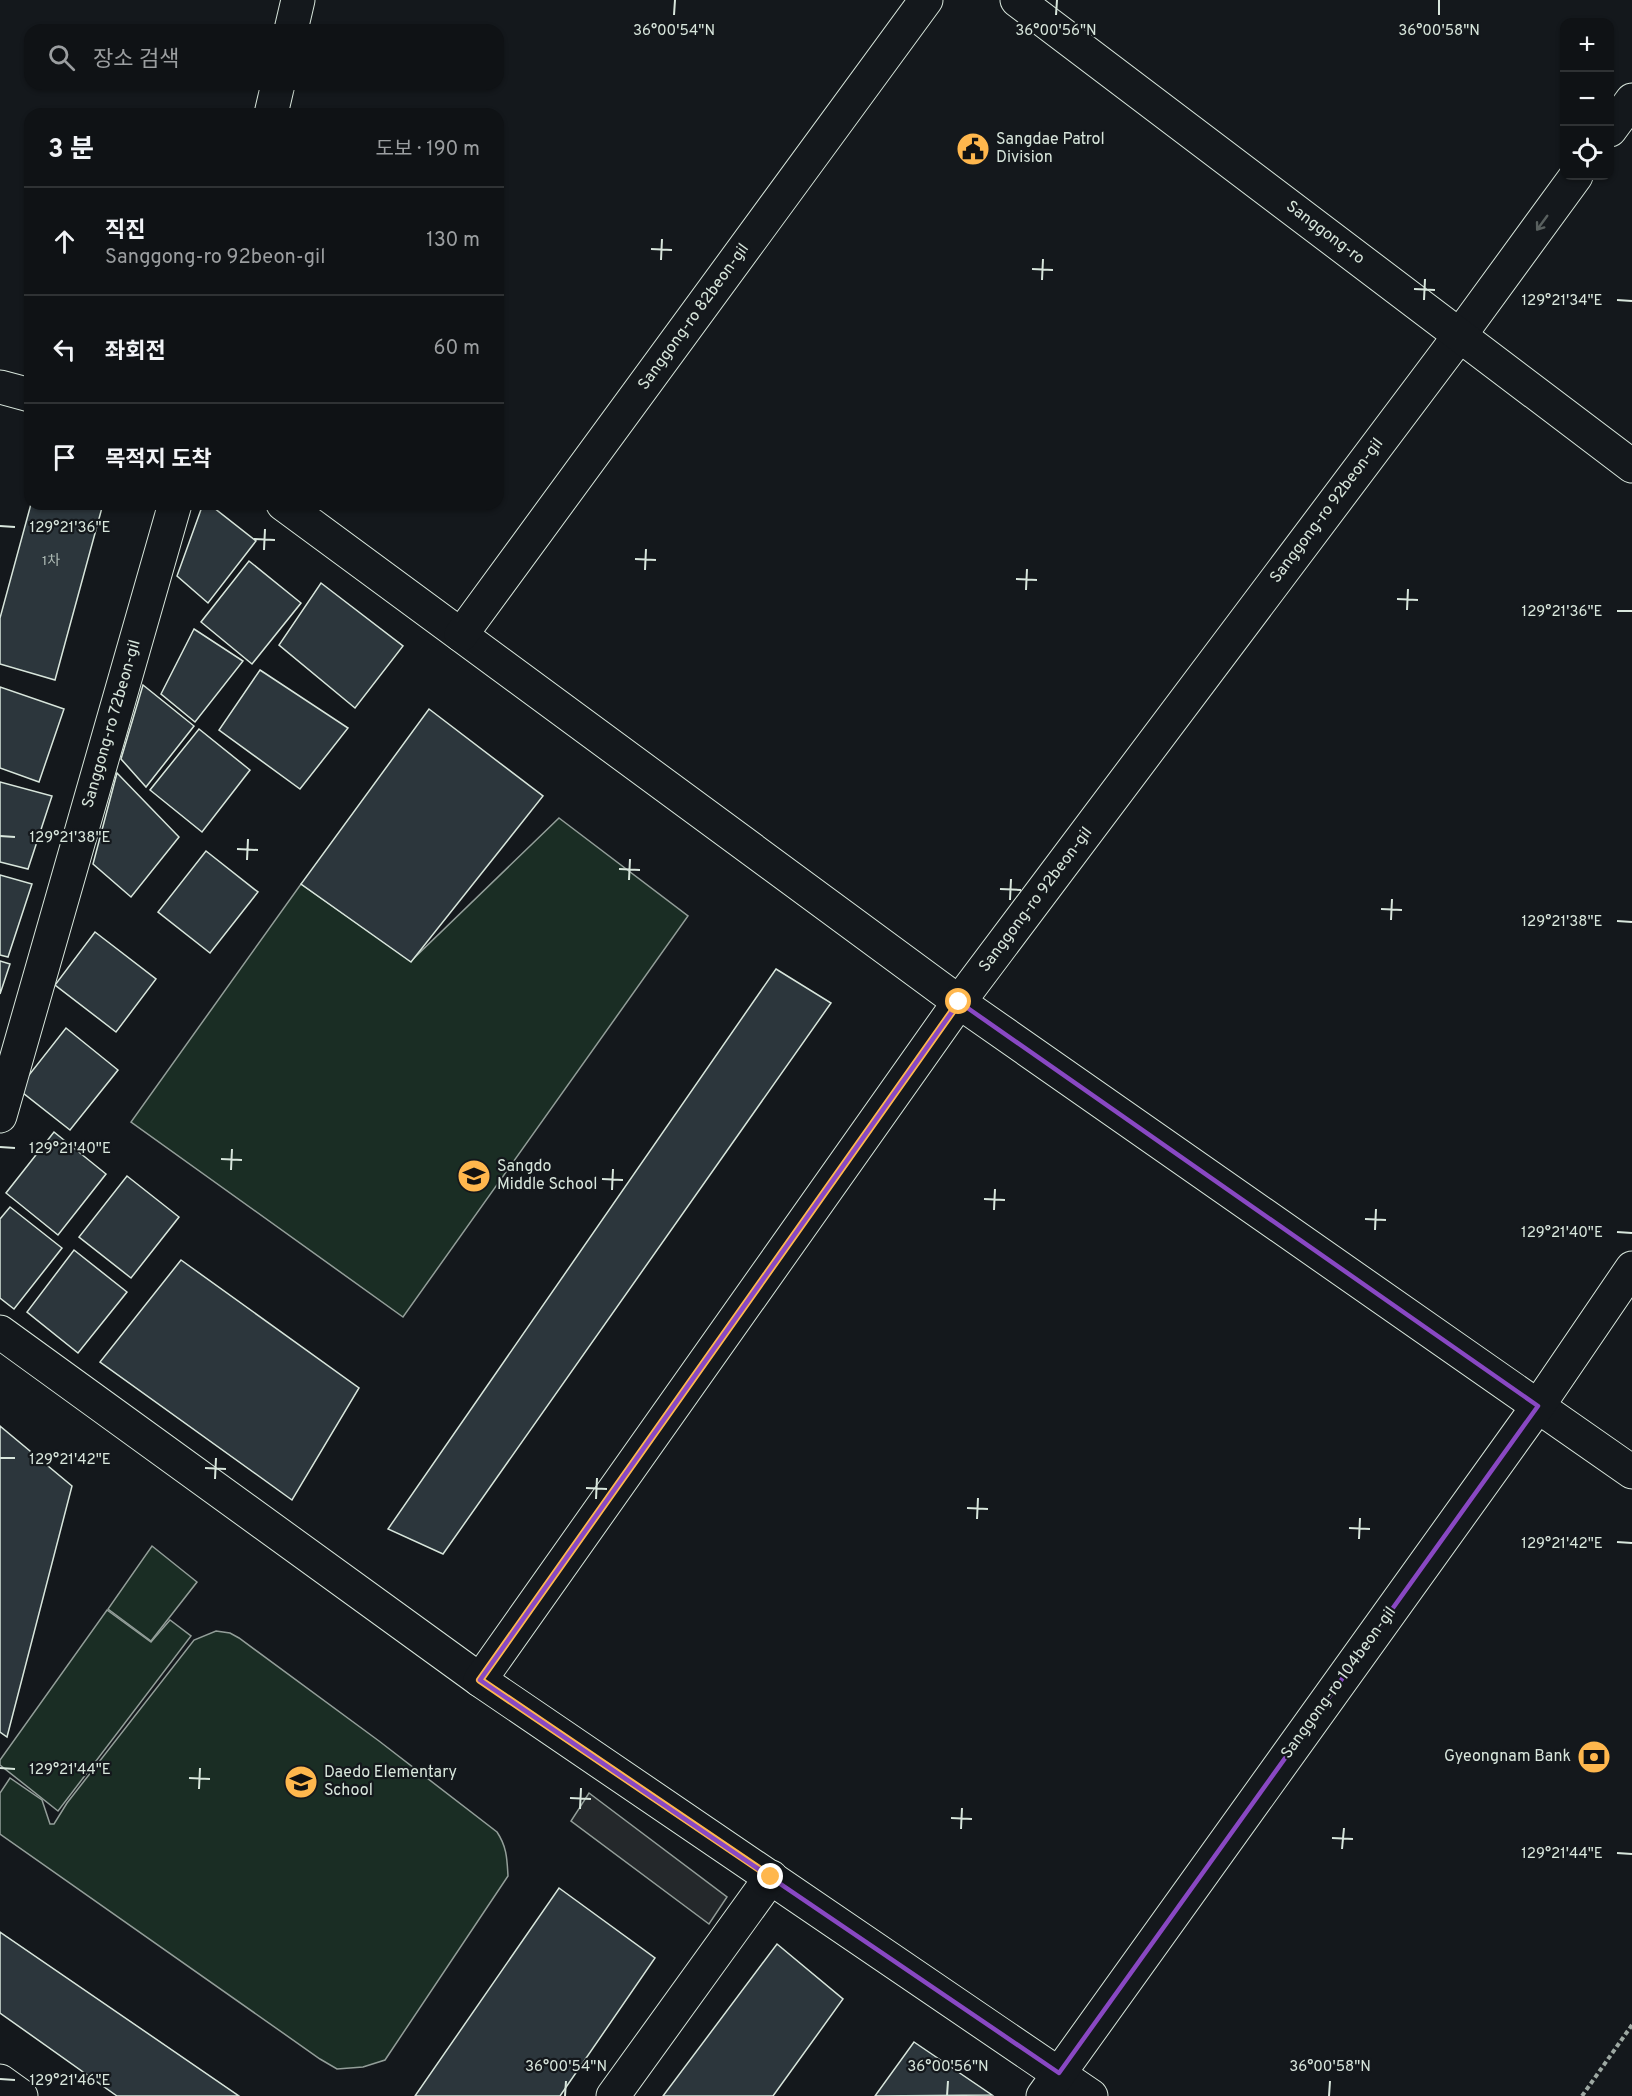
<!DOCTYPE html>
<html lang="ko">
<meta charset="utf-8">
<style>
body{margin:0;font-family:Overpass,"Noto Sans KR",sans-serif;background:#1d2022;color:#f1f3f6}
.controls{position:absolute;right:18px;top:18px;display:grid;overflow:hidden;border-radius:12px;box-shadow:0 2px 4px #0004}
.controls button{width:54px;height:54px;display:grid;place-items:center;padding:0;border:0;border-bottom:2px solid #2f3234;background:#0f1215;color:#f1f3f6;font:30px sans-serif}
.stop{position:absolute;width:18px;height:18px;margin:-14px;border:4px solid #ffb74d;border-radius:50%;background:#fff}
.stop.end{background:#ffb74d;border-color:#fff;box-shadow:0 2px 6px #0008}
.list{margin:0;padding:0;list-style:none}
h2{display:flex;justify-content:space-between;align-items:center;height:78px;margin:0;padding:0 24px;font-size:26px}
h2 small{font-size:20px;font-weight:400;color:#9b9ea0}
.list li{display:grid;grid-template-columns:39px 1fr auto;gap:18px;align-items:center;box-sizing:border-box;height:108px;padding:0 24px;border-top:2px solid #2f3234}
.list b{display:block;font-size:22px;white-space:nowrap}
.list p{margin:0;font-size:20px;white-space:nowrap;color:#9b9ea0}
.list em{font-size:20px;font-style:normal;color:#9b9ea0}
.icon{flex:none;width:33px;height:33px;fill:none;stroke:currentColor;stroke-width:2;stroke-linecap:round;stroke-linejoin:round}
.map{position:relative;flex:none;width:1632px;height:2096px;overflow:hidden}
.search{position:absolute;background:#0f1215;box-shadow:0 2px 4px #0004;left:24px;top:24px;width:480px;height:66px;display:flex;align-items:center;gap:15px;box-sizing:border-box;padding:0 21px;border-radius:18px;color:#9b9ea0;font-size:22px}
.panel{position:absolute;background:#0f1215;box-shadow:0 2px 4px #0004;left:24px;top:108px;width:480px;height:402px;border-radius:18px}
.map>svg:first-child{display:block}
</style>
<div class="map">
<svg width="1632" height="2096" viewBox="0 0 1632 2096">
<rect width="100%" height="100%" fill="#14181c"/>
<g fill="#1a2d24" stroke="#939e99" stroke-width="1.5">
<polygon points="559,818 688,916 403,1317 131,1122 301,884 411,961"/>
<polygon points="152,1546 197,1582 151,1641 108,1609"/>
<polygon points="107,1610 151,1642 170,1620 191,1636 58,1811 0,1765 0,1760"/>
<path d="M216 1631 230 1633 239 1638 379 1741 497 1832C507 1847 507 1859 508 1876L385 2060 363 2067 337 2069 320 2059 0 1834V1793L10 1778 42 1800 50 1824H54L67 1803 194 1640Z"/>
</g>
<polygon fill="#24282b" stroke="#939e99" stroke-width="1.5" points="589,1793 727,1897 709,1924 571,1821"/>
<g fill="#2c363c" stroke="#d8e6dc" stroke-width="1.5">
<polygon points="31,504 103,504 55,680 0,664 0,618"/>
<polygon points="203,504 209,504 256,541 208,603 177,576"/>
<polygon points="249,561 301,603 252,664 201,622"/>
<polygon points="321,583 403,646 355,708 279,645"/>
<polygon points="194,629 243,661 195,722 161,694"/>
<polygon points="260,670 348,728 300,789 219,730"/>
<polygon points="143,685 194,726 146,787 121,759"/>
<polygon points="0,687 64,709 39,782 0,768"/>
<polygon points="429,709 543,796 411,962 301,884"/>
<polygon points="199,729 250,770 202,832 150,790"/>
<polygon points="117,773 179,837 131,897 93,864"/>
<polygon points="0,782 52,796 28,869 0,862"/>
<polygon points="206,851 258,892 210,953 158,912"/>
<polygon points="0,875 32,884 8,957 0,955"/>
<polygon points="95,932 156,979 116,1032 55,985"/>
<polygon points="0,961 10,964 0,994"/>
<polygon points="776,969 831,1003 443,1554 388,1529"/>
<polygon points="66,1028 118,1070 70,1130 18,1089"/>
<polygon points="54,1132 106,1174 58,1235 6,1193"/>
<polygon points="127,1176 179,1217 131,1278 79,1237"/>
<polygon points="10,1207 62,1248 14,1309 0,1298 0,1219"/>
<polygon points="74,1250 127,1292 78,1353 27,1312"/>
<polygon points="181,1260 359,1388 292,1500 100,1362"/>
<polygon points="0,1426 72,1486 7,1737 0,1732"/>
<polygon points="559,1888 655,1958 560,2096 415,2096"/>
<polygon points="0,1932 239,2096 117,2096 0,2013"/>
<polygon points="777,1944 843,1999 773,2096 663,2096"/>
<polygon points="914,2042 992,2095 875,2096"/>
</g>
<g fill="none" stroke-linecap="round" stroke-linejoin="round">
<g stroke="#d8e6dc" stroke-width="35">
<g id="minor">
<polyline points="291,30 298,0"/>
<polyline points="271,114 278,84"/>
<polyline points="1610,130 1632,100"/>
<polyline points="0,387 30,395"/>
<polyline points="283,504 959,1002 1632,1472"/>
<polyline points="461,635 926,0"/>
<polyline points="0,1116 175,504"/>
<polyline points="0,1332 480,1680 1091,2096"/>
<polyline points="480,1680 959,1002 1460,335 1576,176"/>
<polyline points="0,2081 21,2096"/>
<polyline points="613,2096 771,1877"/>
<polyline points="1043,2096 1538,1406 1632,1268"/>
</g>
</g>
<g stroke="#d8e6dc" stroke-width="35">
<polyline id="secondary" points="1017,0 1632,466"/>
</g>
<polyline stroke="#9da8a2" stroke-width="4" stroke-dasharray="4.5 3" stroke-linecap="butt" points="1582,2096 1632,2025"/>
<use href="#minor" stroke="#14181c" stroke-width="33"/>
<use href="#secondary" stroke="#14181c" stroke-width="33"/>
</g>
<defs><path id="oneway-shaft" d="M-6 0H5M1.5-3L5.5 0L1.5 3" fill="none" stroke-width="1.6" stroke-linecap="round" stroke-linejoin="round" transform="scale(1.5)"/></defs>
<use stroke="#59605f" href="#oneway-shaft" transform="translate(1542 223) rotate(126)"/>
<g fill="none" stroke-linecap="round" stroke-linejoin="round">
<polyline stroke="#ffb74d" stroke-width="8" points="771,1877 480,1680 959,1002"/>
</g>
<path fill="none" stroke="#8948c3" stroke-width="4.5" stroke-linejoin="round" d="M959 1002 1538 1406 1059 2073 480 1680Z"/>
<path fill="none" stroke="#d8e6dc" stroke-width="2" d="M674 15 675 0M1056 15 1057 0M1439 15V0M651 249 672 250M661 260 662 239M1032 269 1053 270M1042 280 1043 259M1414 289 1435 290M1424 300 1425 279M1617 300 1632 301M0 526 15 527M254 539 275 540M264 550 265 529M635 559 656 560M645 570 646 549M1016 579 1037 580M1026 590 1027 569M1397 599 1418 600M1407 610 1408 589M1617 611H1632M0 836 15 837M237 849 258 850M247 860 248 839M619 869 640 870M629 880 630 859M1000 889 1021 890M1010 900 1011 879M1381 909 1402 910M1391 920 1392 899M1617 921 1632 922M0 1147 15 1148M221 1159 242 1160M231 1170 232 1149M602 1179 623 1180M612 1190 613 1169M984 1199 1005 1200M994 1210 995 1189M1365 1219 1386 1220M1375 1230 1376 1209M1617 1232 1632 1233M0 1458H15M205 1468 226 1469M215 1479 216 1458M586 1488 607 1489M596 1499 597 1478M967 1508 988 1509M977 1519 978 1498M1349 1528 1370 1529M1359 1539 1360 1518M1617 1542 1632 1543M0 1768 15 1769M189 1778 210 1779M199 1789 200 1768M570 1798 591 1799M580 1809 581 1788M951 1818 972 1819M961 1829 962 1808M1332 1838 1353 1839M1342 1849 1344 1828M1617 1853 1632 1854M0 2079 15 2080M565 2096 566 2081M947 2096 948 2081M1329 2096 1330 2081"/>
<defs>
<g id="civic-disc" transform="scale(1.725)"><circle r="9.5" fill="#ffb74d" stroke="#14181c"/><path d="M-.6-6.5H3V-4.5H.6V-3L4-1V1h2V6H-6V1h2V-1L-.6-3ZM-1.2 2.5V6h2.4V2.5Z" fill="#111"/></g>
<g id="school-disc" transform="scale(1.725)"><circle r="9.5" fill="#ffb74d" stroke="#14181c"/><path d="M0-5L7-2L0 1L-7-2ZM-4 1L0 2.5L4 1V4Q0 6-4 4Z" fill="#111"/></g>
<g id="bank-disc" transform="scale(1.725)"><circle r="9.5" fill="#ffb74d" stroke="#14181c"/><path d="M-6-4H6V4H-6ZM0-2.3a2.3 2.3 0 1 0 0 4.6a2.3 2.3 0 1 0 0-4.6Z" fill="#111"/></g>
</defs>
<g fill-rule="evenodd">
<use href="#civic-disc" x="973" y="149"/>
<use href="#school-disc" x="474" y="1176"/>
<use href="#bank-disc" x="1594" y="1757"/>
<use href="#school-disc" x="301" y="1782"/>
</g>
<g text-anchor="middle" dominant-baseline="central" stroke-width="4.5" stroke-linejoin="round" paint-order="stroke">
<g font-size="14" fill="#adbab4">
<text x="51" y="561">1차</text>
</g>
<g font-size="16" fill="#d8e6dc" stroke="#14181c" text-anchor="start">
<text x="996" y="140">Sangdae Patrol<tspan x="996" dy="18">Division</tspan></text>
<text x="497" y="1167">Sangdo<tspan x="497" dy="18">Middle School</tspan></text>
<text x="1571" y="1757" text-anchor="end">Gyeongnam Bank</text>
<text x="324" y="1773">Daedo Elementary<tspan x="324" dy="18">School</tspan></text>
</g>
<g font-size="16" fill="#d8e6dc" stroke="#14181c">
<text transform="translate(1325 233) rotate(37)">Sanggong-ro</text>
<text transform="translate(694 317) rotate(-54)">Sanggong-ro 82beon-gil</text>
<text transform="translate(1327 511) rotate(-53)">Sanggong-ro 92beon-gil</text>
<text transform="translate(112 724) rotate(-74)">Sanggong-ro 72beon-gil</text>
<text transform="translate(1036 900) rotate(-53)">Sanggong-ro 92beon-gil</text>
<text transform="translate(1339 1683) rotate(-54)">Sanggong-ro 104beon-gil</text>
</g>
</g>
<g font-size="15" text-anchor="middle" fill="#d8e6dc" stroke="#14181c" stroke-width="4.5" stroke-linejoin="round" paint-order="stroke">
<text x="674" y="35">36°00'54"N</text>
<text x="1056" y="35">36°00'56"N</text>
<text x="1439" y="35">36°00'58"N</text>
<text x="1562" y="305">129°21'34"E</text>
<text x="70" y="532">129°21'36"E</text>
<text x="1562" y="616">129°21'36"E</text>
<text x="70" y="842">129°21'38"E</text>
<text x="1562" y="926">129°21'38"E</text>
<text x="70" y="1153">129°21'40"E</text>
<text x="1562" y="1237">129°21'40"E</text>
<text x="70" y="1464">129°21'42"E</text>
<text x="1562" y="1548">129°21'42"E</text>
<text x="70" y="1774">129°21'44"E</text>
<text x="1562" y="1858">129°21'44"E</text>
<text x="566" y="2071">36°00'54"N</text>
<text x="948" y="2071">36°00'56"N</text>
<text x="1330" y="2071">36°00'58"N</text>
<text x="70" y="2085">129°21'46"E</text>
</g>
</svg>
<div class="controls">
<button>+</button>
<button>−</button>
<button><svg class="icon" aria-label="locate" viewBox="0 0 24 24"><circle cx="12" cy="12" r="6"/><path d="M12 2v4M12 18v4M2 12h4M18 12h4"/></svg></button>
</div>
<div class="stop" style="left:959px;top:1002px"></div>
<div class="stop end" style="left:771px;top:1877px"></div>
<div class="search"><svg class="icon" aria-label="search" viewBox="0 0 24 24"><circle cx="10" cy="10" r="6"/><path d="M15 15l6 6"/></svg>장소 검색</div>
<section class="panel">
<h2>3 분<small>도보 · 190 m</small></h2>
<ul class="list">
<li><svg class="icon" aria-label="ahead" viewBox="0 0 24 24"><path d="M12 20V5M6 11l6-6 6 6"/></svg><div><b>직진</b><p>Sanggong-ro 92beon-gil</p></div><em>130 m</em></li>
<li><svg class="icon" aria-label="left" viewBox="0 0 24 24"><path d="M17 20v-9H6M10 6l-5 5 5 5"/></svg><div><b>좌회전</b></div><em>60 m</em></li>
<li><svg class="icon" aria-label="arrive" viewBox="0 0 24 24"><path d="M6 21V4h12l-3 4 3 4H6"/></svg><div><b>목적지 도착</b></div></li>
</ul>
</section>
</div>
